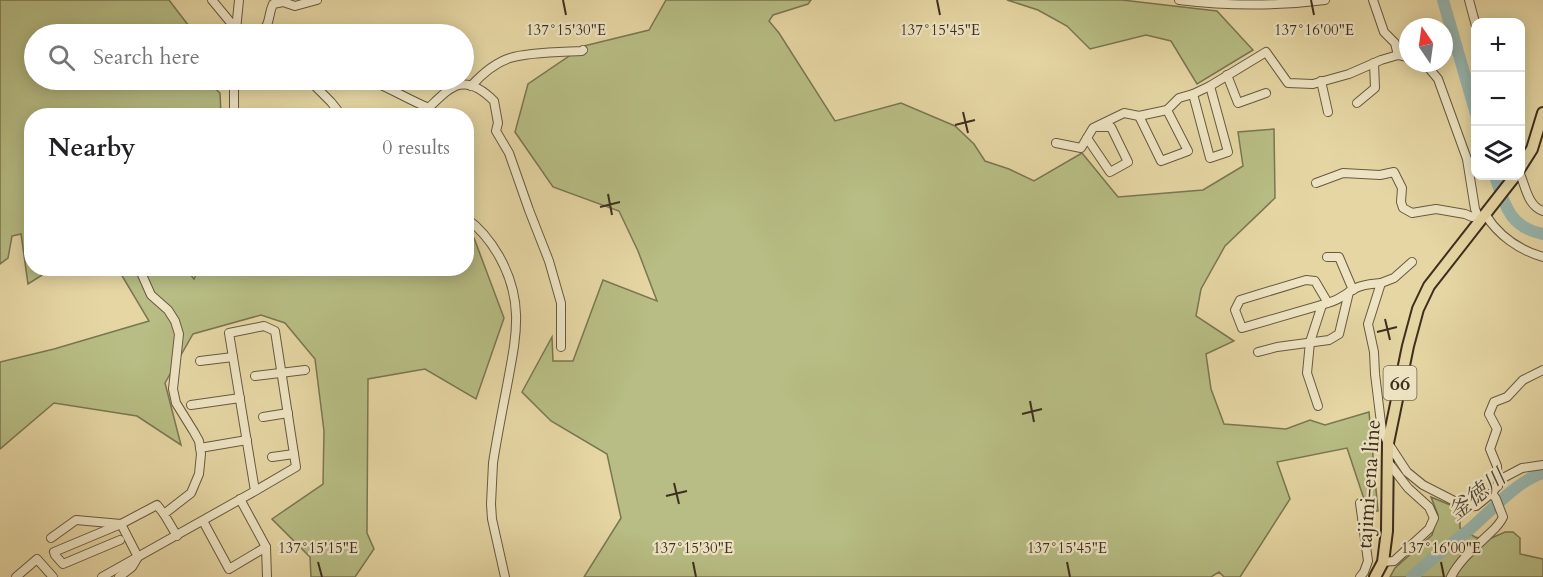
<!DOCTYPE html>
<meta charset="utf-8">
<style>
body{margin:0;font-family:Cardo,"Noto Serif JP",serif;background:#f2f2f2;color:#202124}
.controls{position:absolute;right:18px;top:18px;display:grid;overflow:hidden;border-radius:12px;box-shadow:0 3px 15px #0003}
.controls button{width:54px;height:54px;display:grid;place-items:center;padding:0;border:0;border-bottom:2px solid #e0e0e0;background:#fff;color:#202124;font:30px sans-serif}
.compass{position:absolute;left:1399px;top:18px;width:54px;height:54px;border-radius:50%;background:#fff;box-shadow:0 3px 15px #0003;rotate:347deg}
.list{margin:0;padding:0;list-style:none}
h2{display:flex;justify-content:space-between;align-items:center;height:78px;margin:0;padding:0 24px;font-size:26px}
h2 small{font-size:20px;font-weight:400;color:#757577}
.icon{flex:none;width:33px;height:33px;fill:none;stroke:currentColor;stroke-width:2;stroke-linecap:round;stroke-linejoin:round}
.map{position:relative;flex:none;width:1543px;height:577px;overflow:hidden}
.search{position:absolute;background:#fff;box-shadow:0 3px 15px #0003;left:24px;top:24px;width:450px;height:66px;display:flex;align-items:center;gap:15px;box-sizing:border-box;padding:0 21px;border-radius:33px;color:#757577;font-size:22px}
.panel{position:absolute;background:#fff;box-shadow:0 3px 15px #0003;left:24px;top:108px;width:450px;height:168px;border-radius:24px}
.map>svg:first-child{display:block}
</style>
<div class="map">
<svg width="1543" height="577" viewBox="0 0 1543 577">
<rect width="100%" height="100%" fill="#e5d6a3"/>
<filter id="stains"><feTurbulence type="fractalNoise" baseFrequency=".00333" numOctaves="4"/><feColorMatrix values="0 0 0 0 .2 0 0 0 0 .09 0 0 0 0 .02 0 0 0 .5 -.17"/></filter>
<radialGradient id="worn" r=".72"><stop offset=".6" stop-color="#630" stop-opacity="0"/><stop offset="1" stop-color="#630" stop-opacity=".3"/></radialGradient>
<g fill="#b7bd84" stroke="#7a7652" stroke-width="1.5">
<polygon points="0,0 169,0 195,34 34,34 34,80 206,80 220,93 221,115 32,116 32,268 52,269 28,284 21,234 12,236 8,258 0,264"/>
<polygon points="666,0 811,0 808,4 773,15 769,21 779,33 835,121 901,103 955,126 974,144 985,161 1009,169 1034,181 1082,153 1118,197 1203,190 1243,166 1238,132 1274,129 1275,198 1225,246 1201,289 1196,316 1234,341 1206,354 1211,389 1224,424 1286,429 1310,420 1325,425 1369,412 1378,511 1368,511 1347,448 1277,462 1290,499 1240,577 1224,577 1219,572 1211,577 584,577 621,518 607,454 551,421 522,392 552,337 553,361 573,361 603,280 657,301 638,251 619,211 553,187 515,132 528,84 584,46 649,30"/>
<polygon points="1007,0 1122,0 1217,11 1253,50 1197,84 1171,41 1146,35 1090,49 1067,26 1038,10"/>
<polygon points="467,233 474,238 504,318 476,399 425,369 368,379 367,533 374,549 355,577 311,577 310,557 272,519 323,484 324,431 315,359 285,323 261,315 193,334 165,383 181,445 137,416 54,403 0,449 0,362 54,349 149,321 118,269 186,269 194,279 199,268 466,268"/>
<polygon points="1431,497 1460,509 1460,528 1475,537 1487,540 1505,532 1513,532 1520,538 1520,554 1543,559 1543,577 1390,577 1395,568 1432,535 1438,515"/>
</g>
<g fill="none" stroke-linecap="round" stroke-linejoin="round">
<g stroke="#98b7af" stroke-width="12">
<polyline points="1443,0 1476,114"/>
<path d="M1495 176C1505 205 1509 227 1543 234"/>
<path d="M1412 577C1430 559 1450 545 1470 529 1490 512 1518 480 1543 473"/>
</g>
<g stroke="#685940" stroke-width="10">
<g id="minor">
<polyline points="212,0 236,29 243,34"/>
<path d="M1179 0C1227 6 1278 6 1325 0"/>
<polyline points="1373,0 1384,32 1395,43 1398,55"/>
<polyline points="1469,0 1476,26"/>
<polyline points="236,30 239,0"/>
<path d="M258 34C272 25 267 17 273 4L283 2 295 6 317 0"/>
<polyline points="1421,63 1428,67 1438,79 1467,159 1475,209 1479,218"/>
<polyline points="1227,75 1238,103 1266,93"/>
<polyline points="309,80 331,102 342,116"/>
<path d="M370 80C390 88 409 100 429 108"/>
<polyline points="1321,81 1328,112"/>
<path d="M471 86C482 74 494 63 510 58 528 52 562 52 582 51L583 50"/>
<polyline points="1193,94 1210,158 1228,152 1210,86"/>
<polyline points="1357,103 1375,88 1374,63"/>
<polyline points="234,116 234,80"/>
<path d="M420 116C447 92 460 67 494 101L498 123 496 131 509 153 529 210 549 261 561 303V347"/>
<polyline points="1139,116 1161,161 1188,151 1167,110"/>
<polyline points="1087,138 1110,172 1128,162 1111,127 1098,127"/>
<polyline points="1056,143 1081,148 1093,128 1124,113 1139,116 1167,110 1179,98 1193,94 1210,86 1266,52 1288,83 1313,84 1349,74 1381,60 1398,55 1408,57"/>
<path d="M1520 174C1526 188 1528 206 1543 211"/>
<polyline points="1316,183 1343,173 1380,175 1394,172 1402,188 1401,202 1403,208 1412,213 1436,209 1465,214 1472,217 1477,216"/>
<path d="M1485 214C1498 235 1519 250 1543 257"/>
<path d="M466 218C480 228 491 242 499 256 525 302 516 337 507 386 502 412 497 437 493 463L491 504 492 519 505 577"/>
<polyline points="1327,257 1339,257 1353,290"/>
<polyline points="139,268 151,295 168,310 175,321 179,334 173,389 176,403 194,432 199,441 201,454 199,474 191,493 164,514 177,536"/>
<polyline points="1381,283 1394,278 1412,262"/>
<path d="M1328 303 1315 281 1306 280 1240 300 1235 310 1242 328 1328 303C1342 299 1344 294 1356 288 1364 284 1372 284 1381 283L1368 324 1374 352 1375 374 1382 431 1388 443 1407 472 1423 485 1466 507 1476 506 1492 493 1503 478 1522 468 1543 465"/>
<polyline points="1258,352 1277,347 1329,340 1339,334 1349,292"/>
<polyline points="200,361 233,357"/>
<polyline points="255,376 305,370"/>
<polyline points="191,405 240,398"/>
<polyline points="1318,406 1307,373 1310,342 1322,305"/>
<polyline points="263,417 288,413"/>
<polyline points="200,448 247,440"/>
<polyline points="272,457 294,454"/>
<polyline points="1498,486 1497,466 1490,449 1497,429 1489,414 1494,402 1507,397 1523,380 1543,370"/>
<polyline points="240,499 266,547 267,577"/>
<polyline points="1360,503 1368,561 1364,572 1360,577"/>
<polyline points="203,521 229,569 266,547"/>
<polyline points="51,538 76,520 121,524 138,557 132,567 119,577"/>
<polyline points="120,540 63,564 55,555 54,552 121,524 157,505 164,514"/>
<polyline points="1383,562 1394,561 1429,529 1434,518 1429,507 1408,488 1388,462"/>
<polyline points="16,577 37,559 53,577"/>
<polyline points="102,577 255,491 229,333 264,326 275,331 296,467 255,491"/>
<path d="M1451 577C1459 561 1474 548 1487 536 1493 530 1499 526 1503 517L1496 499 1492 493"/>
</g>
</g>
<g stroke="#3e2f1f" stroke-width="14">
<g id="major">
<polyline points="1520,168 1532,149 1543,113"/>
<polyline points="1375,577 1383,562 1387,531 1388,443 1408,346 1418,309 1429,286 1515,176"/>
</g>
</g>
<use href="#minor" stroke="#eee4c3" stroke-width="8"/>
<use href="#major" stroke="#e5d6a3" stroke-width="10"/>
</g>
<path fill="none" stroke="#3e2f1f" stroke-width="2" d="M563 0 566 15M937 0 940 15M1311 0 1314 15M963 112 968 133M955 125 975 120M608 194 612 215M600 207 620 202M1385 319 1390 340M1377 332 1397 327M1030 401 1034 422M1022 414 1042 409M674 483 679 504M666 496 687 491M318 562 322 577M693 562 696 577M1067 562 1070 577M1441 562 1444 577"/>
<g text-anchor="middle" dominant-baseline="central" stroke-width="4.5" stroke-linejoin="round" paint-order="stroke">
<rect fill="#eee4c3" stroke="#736550" stroke-width="1.5" x="1383.5" y="366" width="33" height="34" rx="4.5"/>
<g font-size="20" font-weight="bold" fill="#3e2f1f">
<text x="1400" y="383">66</text>
</g>
<g font-size="21" fill="#3e2f1f" stroke="#eee4c3">
<text transform="translate(1369 484) rotate(-86)">tajimi-ena line</text>
</g>
<g font-size="22" font-style="italic" fill="#504a3c" stroke="#eee4c3">
<text transform="translate(1477 495) rotate(-39)">釜徳川</text>
</g>
</g>
<g font-size="15" text-anchor="middle" fill="#3e2f1f" stroke="#eee4c3" stroke-width="4.5" stroke-linejoin="round" paint-order="stroke">
<text x="566" y="35">137°15'30"E</text>
<text x="940" y="35">137°15'45"E</text>
<text x="1314" y="35">137°16'00"E</text>
<text x="318" y="553">137°15'15"E</text>
<text x="693" y="553">137°15'30"E</text>
<text x="1067" y="553">137°15'45"E</text>
<text x="1441" y="553">137°16'00"E</text>
</g>
<rect width="100%" height="100%" filter="url(#stains)"/>
<rect width="100%" height="100%" fill="url(#worn)"/>
</svg>
<div class="controls">
<button>+</button>
<button>−</button>
<button><svg class="icon" aria-label="layers" viewBox="0 0 24 24"><path d="M12 4l9 5-9 5-9-5zM3 14l9 5 9-5"/></svg></button>
</div>
<svg class="compass" viewBox="-18 -18 36 36"><path d="M0-13l5 13h-10z" fill="#e53935"/><path d="M0 13l5-13h-10z" fill="#757577"/></svg>
<div class="search"><svg class="icon" aria-label="search" viewBox="0 0 24 24"><circle cx="10" cy="10" r="6"/><path d="M15 15l6 6"/></svg>Search here</div>
<section class="panel">
<h2>Nearby<small>0 results</small></h2>
<ul class="list">
</ul>
</section>
</div>
